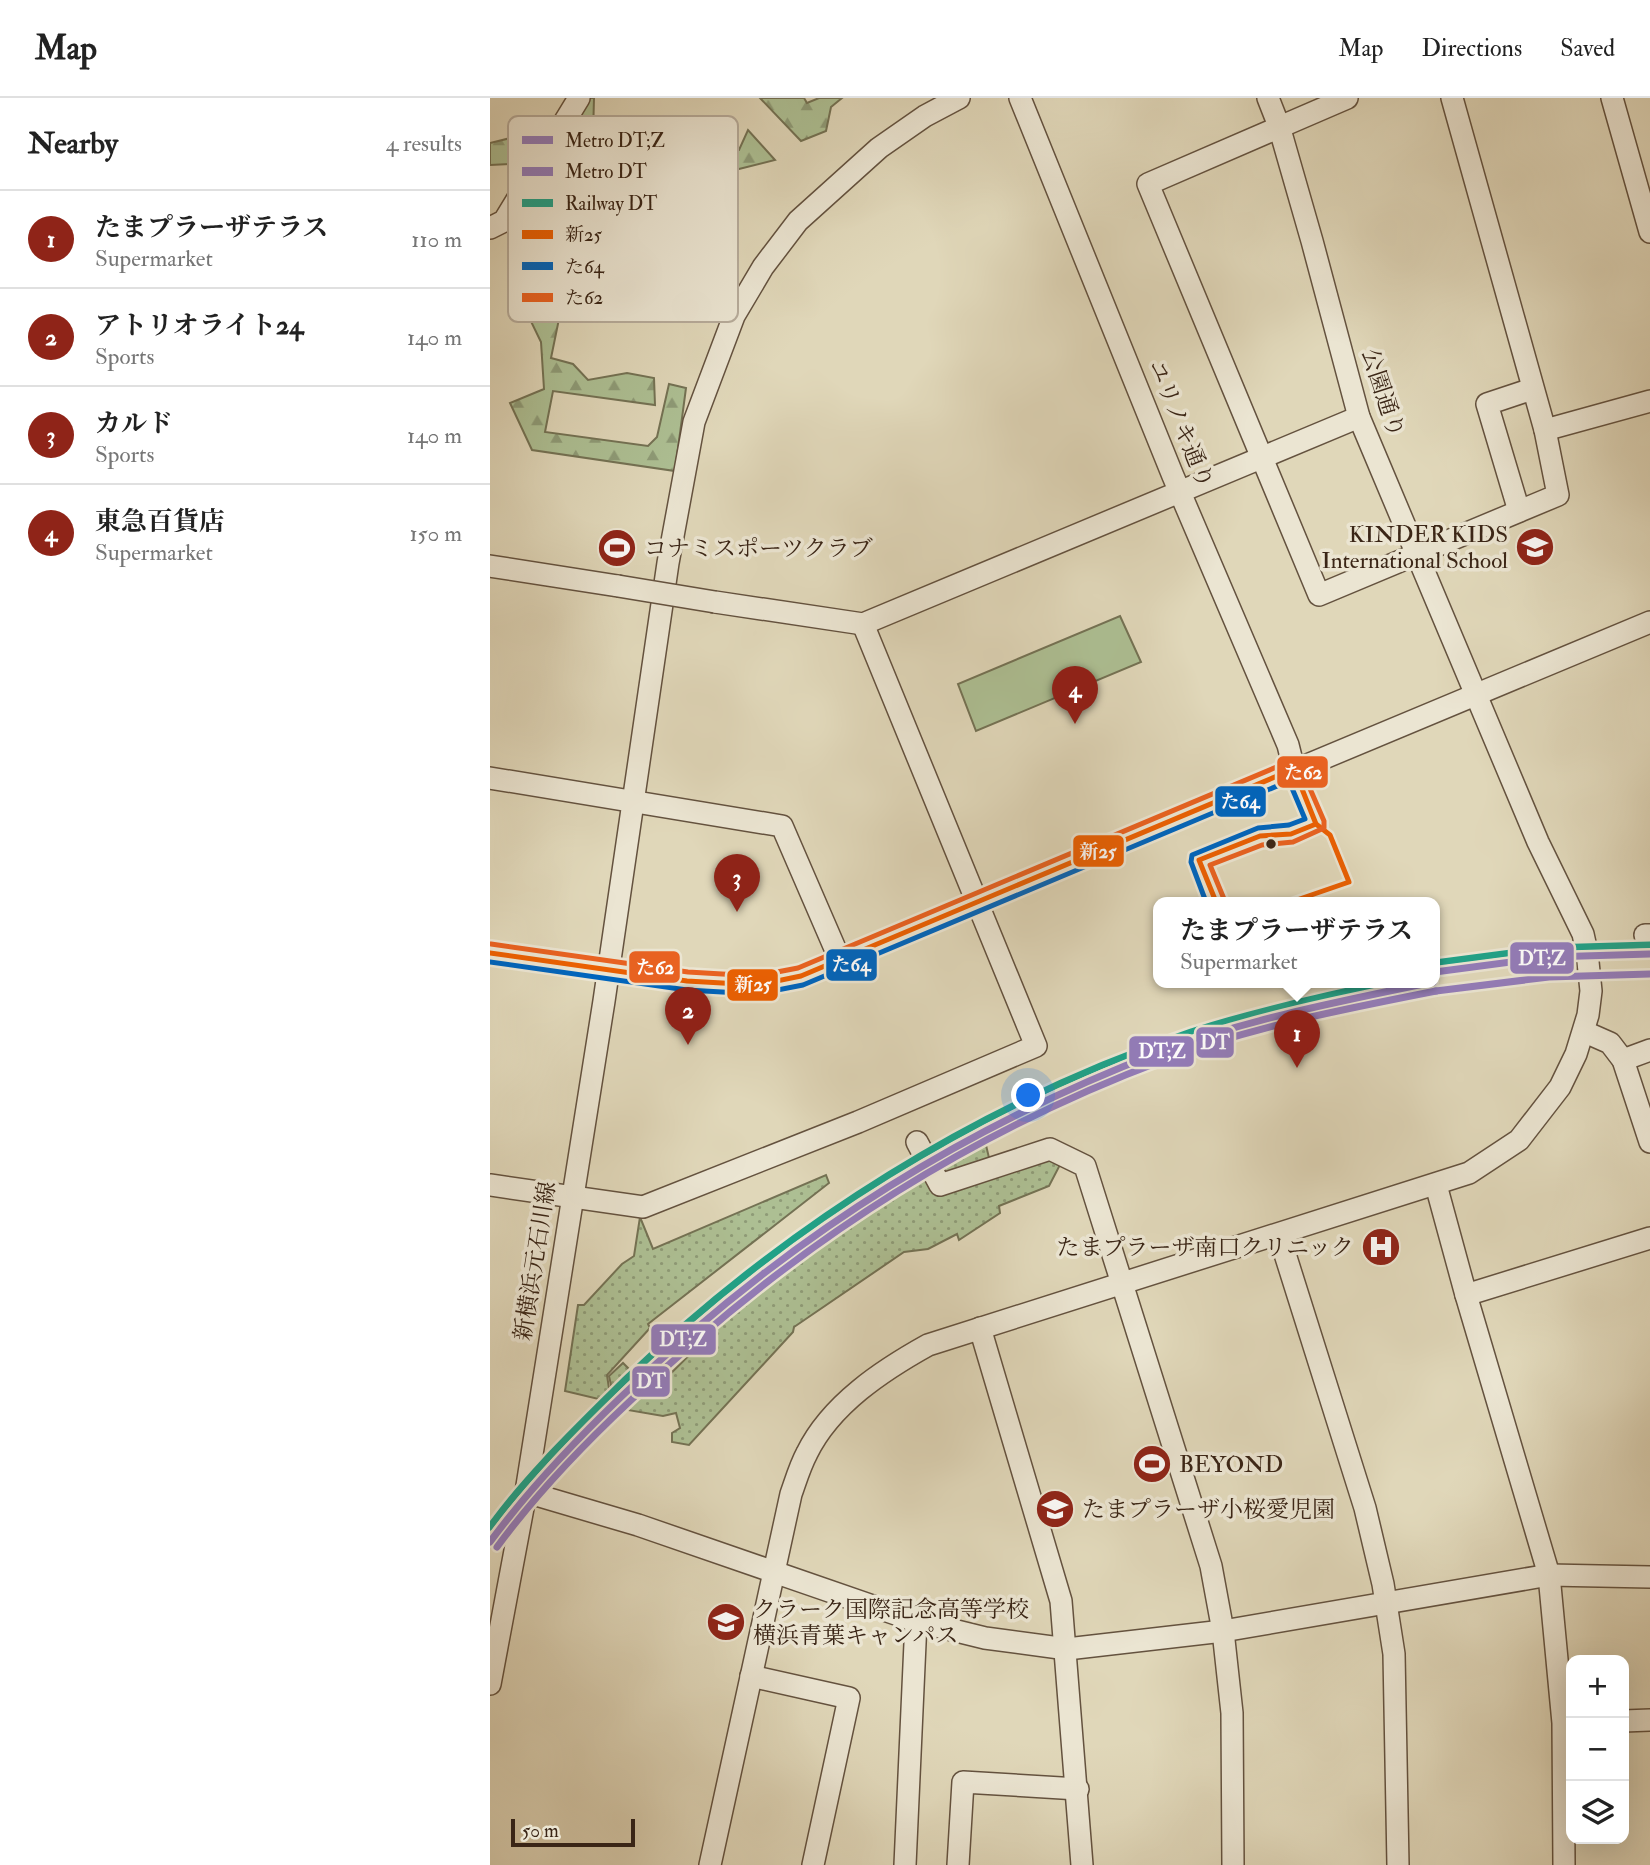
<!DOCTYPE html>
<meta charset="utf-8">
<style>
body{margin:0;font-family:"IM FELL Double Pica","Noto Serif JP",serif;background:#f6f6f6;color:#222}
.controls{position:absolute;right:21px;bottom:21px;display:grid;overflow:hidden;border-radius:14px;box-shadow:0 7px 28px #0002}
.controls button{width:63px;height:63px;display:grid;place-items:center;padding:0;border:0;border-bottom:2px solid #e0e0e0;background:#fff;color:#222;font:35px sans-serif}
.scale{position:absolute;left:21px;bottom:18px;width:124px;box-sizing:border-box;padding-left:7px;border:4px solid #3a2516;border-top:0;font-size:19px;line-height:24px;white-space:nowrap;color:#3a2516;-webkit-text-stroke:5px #ebe5d2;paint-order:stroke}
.you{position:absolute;left:539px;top:998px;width:24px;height:24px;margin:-18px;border:5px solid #fff;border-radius:50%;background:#1a73e8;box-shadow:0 0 0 10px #1a73e833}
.badge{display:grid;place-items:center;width:46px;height:46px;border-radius:50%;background:#8f2418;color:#fff;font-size:23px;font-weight:700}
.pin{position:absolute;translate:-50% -58px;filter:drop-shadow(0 2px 4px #0008)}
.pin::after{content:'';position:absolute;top:37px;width:24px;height:21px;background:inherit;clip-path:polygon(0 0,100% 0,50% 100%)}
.popup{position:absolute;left:663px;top:799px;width:287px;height:91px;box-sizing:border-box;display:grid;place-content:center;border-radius:14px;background:#fff;filter:drop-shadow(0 2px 5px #0005);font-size:23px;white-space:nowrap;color:#767676}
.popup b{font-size:26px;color:#222}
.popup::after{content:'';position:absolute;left:50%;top:100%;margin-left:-14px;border:14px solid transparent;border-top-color:#fff}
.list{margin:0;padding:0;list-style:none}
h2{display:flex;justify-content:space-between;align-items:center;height:91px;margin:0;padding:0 28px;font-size:30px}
h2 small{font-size:23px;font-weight:400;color:#767676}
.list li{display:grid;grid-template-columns:46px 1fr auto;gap:21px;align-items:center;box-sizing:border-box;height:98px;padding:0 28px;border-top:2px solid #e0e0e0}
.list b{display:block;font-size:26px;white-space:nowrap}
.list p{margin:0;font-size:23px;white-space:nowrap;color:#767676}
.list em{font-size:23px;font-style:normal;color:#767676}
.icon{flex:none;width:38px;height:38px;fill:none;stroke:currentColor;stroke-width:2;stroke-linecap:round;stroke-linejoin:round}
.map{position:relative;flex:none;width:1160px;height:1767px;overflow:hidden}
header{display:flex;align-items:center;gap:42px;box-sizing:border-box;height:98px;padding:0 35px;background:#fff;border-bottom:2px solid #e0e0e0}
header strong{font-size:33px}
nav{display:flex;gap:38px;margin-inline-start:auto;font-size:24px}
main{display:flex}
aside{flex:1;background:#fff}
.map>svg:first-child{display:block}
</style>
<header>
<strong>Map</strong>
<nav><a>Map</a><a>Directions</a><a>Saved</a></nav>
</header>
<main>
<aside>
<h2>Nearby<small>4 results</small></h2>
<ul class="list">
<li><span class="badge">1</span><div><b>たまプラーザテラス</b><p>Supermarket</p></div><em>110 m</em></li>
<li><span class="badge">2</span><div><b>アトリオライト24</b><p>Sports</p></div><em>140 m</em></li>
<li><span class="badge">3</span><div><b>カルド</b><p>Sports</p></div><em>140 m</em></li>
<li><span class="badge">4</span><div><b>東急百貨店</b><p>Supermarket</p></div><em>150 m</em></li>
</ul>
</aside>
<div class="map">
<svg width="1160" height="1767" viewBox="0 0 1160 1767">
<defs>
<pattern id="grass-dots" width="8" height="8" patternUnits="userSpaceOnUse" patternTransform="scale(1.75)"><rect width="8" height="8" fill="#adbf93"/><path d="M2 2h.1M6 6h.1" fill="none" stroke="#8e9b77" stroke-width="1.8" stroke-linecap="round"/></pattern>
<pattern id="forest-firs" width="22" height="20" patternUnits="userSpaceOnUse" patternTransform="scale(1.75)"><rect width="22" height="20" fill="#adbf93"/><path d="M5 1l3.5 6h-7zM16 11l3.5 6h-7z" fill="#8e9b77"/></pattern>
</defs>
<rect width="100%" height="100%" fill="#e0d7b9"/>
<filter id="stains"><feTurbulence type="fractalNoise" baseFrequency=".00286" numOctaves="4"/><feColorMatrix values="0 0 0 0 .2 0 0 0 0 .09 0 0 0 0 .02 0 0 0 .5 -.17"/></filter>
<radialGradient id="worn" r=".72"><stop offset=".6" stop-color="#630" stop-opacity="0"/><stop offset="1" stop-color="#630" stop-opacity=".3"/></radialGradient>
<g fill="url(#grass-dots)" stroke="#747254" stroke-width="2">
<polygon points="495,1043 500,1064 453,1079 451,1068 455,1070"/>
<polygon points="559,1054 573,1061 559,1088 509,1108 510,1115 469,1142 467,1136 438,1151 414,1154 304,1229 303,1234 199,1347 182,1344 182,1335 190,1330 186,1315 173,1318 126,1310 119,1278 133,1265 162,1294 262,1195 419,1085 435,1076 437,1080"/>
<polygon points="336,1077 339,1085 158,1226 160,1230 117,1277 121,1304 75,1293 88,1207 94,1207 132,1166 144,1158 150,1119 163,1151"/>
</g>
<g fill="url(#forest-firs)" stroke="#747254" stroke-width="2">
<polygon points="94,0 104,0 103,38 249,52 258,32 285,62 249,71 215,74 76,56"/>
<polygon points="270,0 314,0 317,5 329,0 352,0 341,9 336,33 311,43"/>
<polygon points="37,36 52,46 40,65 0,67 0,45"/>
<path d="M74 71 68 112 209 128 203 149 28 128C35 100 46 81 74 71Z"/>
<polygon points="22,141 47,141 45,181 178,199 175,224 70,216 61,260 83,266 98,282 137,275 164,280 165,307 63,293 55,334 158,348 167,339 179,286 196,290 185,373 42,352 20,305 54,291 51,244 19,178 25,166"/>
</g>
<polygon fill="#adbf93" stroke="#747254" stroke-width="2" points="630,518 651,564 486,633 468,586"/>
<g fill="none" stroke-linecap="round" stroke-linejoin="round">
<g stroke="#64523f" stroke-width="24">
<g id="minor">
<polyline points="530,0 683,378 798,647 804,671"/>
<polyline points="857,0 658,86 829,497 1068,397 1055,332"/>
<polyline points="962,0 1055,332 1160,303"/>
<polyline points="1122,0 1160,134"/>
<polyline points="0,130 14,123 89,0"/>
<polyline points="1029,413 997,306 1042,291"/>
<polyline points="0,468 128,488"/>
<polyline points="225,504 373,526 869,319"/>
<polyline points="0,680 292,728 350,862"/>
<polyline points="1155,837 1160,837"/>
<polyline points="0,855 197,883 267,887 311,878 350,862 1160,524"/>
<polyline points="1095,934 1120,945 1133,962 1160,1044"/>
<polyline points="1133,962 1160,952"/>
<polyline points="427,1044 450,1087 560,1051 595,1068 721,1468 733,1533 742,1615 743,1767"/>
<polyline points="0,1087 153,1109 368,1024 546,948 373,526"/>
<polyline points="946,1087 976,1197 1059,1477 1073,1625 1074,1767"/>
<polyline points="789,1137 875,1410 893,1486 904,1556 908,1767"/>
<polyline points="976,1197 1160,1140"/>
<polyline points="490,1230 571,1503 592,1767"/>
<polyline points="36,1394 148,1427 426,1523 495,1540 577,1551 733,1533 1059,1477 1160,1479"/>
<polyline points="261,1578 359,1600 323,1767"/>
<polyline points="0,1586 36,1394 114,903 178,465 204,324 244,218 273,169 308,123 389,50 435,18 469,0"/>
<polyline points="1134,1623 1160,1622"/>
<path d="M220 1767 301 1396C306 1382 310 1368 317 1355 341 1306 393 1272 438 1247L979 1075 1029 1042 1070 989 1086 956 1098 917 1101 893 1097 854 1093 836 1048 744 869 319 822 143 789 28 778 0"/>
<polyline points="415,1767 426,1523"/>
<polyline points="468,1767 473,1684 588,1691"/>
</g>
</g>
<use href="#minor" stroke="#ebe5d2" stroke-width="21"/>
<g stroke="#64523f" stroke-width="24" stroke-linecap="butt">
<polyline id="minor-bridge" points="128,488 225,504"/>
</g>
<use href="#minor-bridge" stroke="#ebe5d2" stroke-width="21"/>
<g stroke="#ebe5d2" stroke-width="10">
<g id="bus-1">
<polyline points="726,804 709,762 770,738 801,736 826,726"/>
<polyline points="801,804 859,784 840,737 826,726 804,671"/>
<polyline points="0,855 197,883 267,887 311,878 804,671"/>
</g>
</g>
<g stroke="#ebe5d2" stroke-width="10">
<polyline id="bus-2" points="0,864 197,892 267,896 313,887 799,683 815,721 799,727 768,730 702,757 701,764 716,804"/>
</g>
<g stroke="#ebe5d2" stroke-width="10">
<polyline id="bus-3" points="1,846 198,874 266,878 308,870 801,663 808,663 834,723 834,730 803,744 772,747 720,767 734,801"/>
</g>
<use href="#bus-1" stroke="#eb6002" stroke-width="5"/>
<use href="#bus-2" stroke="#0065bd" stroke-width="5"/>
<use href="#bus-3" stroke="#e96221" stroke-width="5"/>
<g stroke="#ebe5d2" stroke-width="12">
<g id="rail-1">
<polyline points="945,865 1058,850 1160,847"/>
<path d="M0 1429C39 1375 88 1329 135 1282 295 1128 490 1005 701 934 766 913 833 898 900 884"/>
</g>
</g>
<use href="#rail-1" stroke="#20a288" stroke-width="7"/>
<g stroke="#ebe5d2" stroke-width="12">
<g id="metro-1">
<polyline points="945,874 1059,859 1160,856"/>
<path d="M0 1444C39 1391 85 1343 132 1298 287 1148 468 1031 670 954 758 921 851 903 943 884"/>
</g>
</g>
<g stroke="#ebe5d2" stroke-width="12">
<g id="metro-2">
<polyline points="946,893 1059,879 1160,876"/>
<path d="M7 1449C46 1396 91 1349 139 1304 293 1155 473 1037 674 962 762 929 854 911 946 893"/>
</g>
</g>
<use href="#metro-1" stroke="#937cb9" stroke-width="7"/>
<use href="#metro-2" stroke="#937cb9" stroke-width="7"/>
</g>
<defs>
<g id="school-disc" transform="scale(2.0125)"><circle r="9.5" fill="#8f2418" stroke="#ebe5d2"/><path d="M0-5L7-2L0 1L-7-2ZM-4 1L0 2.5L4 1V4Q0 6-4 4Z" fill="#fff"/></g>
<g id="stadium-disc" transform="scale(2.0125)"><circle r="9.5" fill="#8f2418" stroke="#ebe5d2"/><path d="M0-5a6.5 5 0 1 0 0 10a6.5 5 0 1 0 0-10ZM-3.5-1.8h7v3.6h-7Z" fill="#fff"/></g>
<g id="hospital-disc" transform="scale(2.0125)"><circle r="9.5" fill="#8f2418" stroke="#ebe5d2"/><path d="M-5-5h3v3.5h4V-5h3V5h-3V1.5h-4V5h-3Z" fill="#fff"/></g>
</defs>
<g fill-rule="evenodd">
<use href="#school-disc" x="1045" y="449"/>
<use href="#stadium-disc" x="127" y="450"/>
<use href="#hospital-disc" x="891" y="1149"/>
<use href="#stadium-disc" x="662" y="1366"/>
<use href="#school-disc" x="565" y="1411"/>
<use href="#school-disc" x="236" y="1524"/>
</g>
<circle fill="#3a2516" stroke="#ebe5d2" stroke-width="2.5" cx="781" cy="746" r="6"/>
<g text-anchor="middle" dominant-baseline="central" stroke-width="7" stroke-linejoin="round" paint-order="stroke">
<g font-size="23" fill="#3a2516" stroke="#ebe5d2">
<text transform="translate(893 295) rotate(72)">公園通り</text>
<text transform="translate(691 326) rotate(68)">ユリノキ通り</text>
<text transform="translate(45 1163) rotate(-81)">新横浜元石川線</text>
</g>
<g font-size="23" fill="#3a2516" stroke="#ebe5d2" text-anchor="start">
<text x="1018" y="436" text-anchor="end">KINDER KIDS<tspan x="1018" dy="26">International School</tspan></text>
<text x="154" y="450">コナミスポーツクラブ</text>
<text x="864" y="1149" text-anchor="end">たまプラーザ南口クリニック</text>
<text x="689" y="1366">BEYOND</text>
<text x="592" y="1411">たまプラーザ小桜愛児園</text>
<text x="263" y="1511">クラーク国際記念高等学校<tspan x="263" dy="26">横浜青葉キャンパス</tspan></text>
</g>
</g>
<rect x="18" y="18" width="230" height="206" rx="10" fill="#ebe5d2" stroke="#b6ab9a" stroke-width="2"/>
<rect x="32" y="38" width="31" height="8" fill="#937cb9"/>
<rect x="32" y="69" width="31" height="9" fill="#937cb9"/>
<rect x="32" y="101" width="31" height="8" fill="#20a288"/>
<rect x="32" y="132" width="31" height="9" fill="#eb6002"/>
<rect x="32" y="164" width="31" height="8" fill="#0065bd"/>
<rect x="32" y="195" width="31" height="9" fill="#e96221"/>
<g font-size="19" fill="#3a2516">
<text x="75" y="49">Metro DT;Z</text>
<text x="75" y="80">Metro DT</text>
<text x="75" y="112">Railway DT</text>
<text x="75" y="143">新25</text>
<text x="75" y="175">た64</text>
<text x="75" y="206">た62</text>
</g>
<g stroke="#ebe5d2" stroke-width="2.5">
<rect x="786" y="657" width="53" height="34" rx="7" fill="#e96221"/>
<rect x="724" y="687" width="53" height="33" rx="7" fill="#0065bd"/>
<rect x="582" y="736" width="53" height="34" rx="7" fill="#eb6002"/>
<rect x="1019" y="843" width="66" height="34" rx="7" fill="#937cb9"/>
<rect x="335" y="850" width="53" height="34" rx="7" fill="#0065bd"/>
<rect x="138" y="852" width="53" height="34" rx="7" fill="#e96221"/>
<rect x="236" y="870" width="53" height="34" rx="7" fill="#eb6002"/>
<rect x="705" y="928" width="40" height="33" rx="7" fill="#937cb9"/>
<rect x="638" y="937" width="67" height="33" rx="7" fill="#937cb9"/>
<rect x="160" y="1225" width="67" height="33" rx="7" fill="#937cb9"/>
<rect x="141" y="1267" width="40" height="33" rx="7" fill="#937cb9"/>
</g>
<g font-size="19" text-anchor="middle" font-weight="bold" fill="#fff">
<text x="813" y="681">た62</text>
<text x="750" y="710">た64</text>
<text x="608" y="760">新25</text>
<text x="1052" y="867">DT;Z</text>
<text x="361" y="873">た64</text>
<text x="165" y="876">た62</text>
<text x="263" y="893">新25</text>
<text x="725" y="951">DT</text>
<text x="672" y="960">DT;Z</text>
<text x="193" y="1248">DT;Z</text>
<text x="161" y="1290">DT</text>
</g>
<rect width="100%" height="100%" filter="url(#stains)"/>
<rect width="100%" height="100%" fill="url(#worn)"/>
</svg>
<div class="controls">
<button>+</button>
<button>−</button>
<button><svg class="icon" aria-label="layers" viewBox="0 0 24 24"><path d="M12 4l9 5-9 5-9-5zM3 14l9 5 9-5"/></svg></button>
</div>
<div class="scale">50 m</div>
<div class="you"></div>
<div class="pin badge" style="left:807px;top:970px">1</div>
<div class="popup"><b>たまプラーザテラス</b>Supermarket</div>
<div class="pin badge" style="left:198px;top:947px">2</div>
<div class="pin badge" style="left:247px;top:814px">3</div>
<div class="pin badge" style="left:585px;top:626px">4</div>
</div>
</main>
